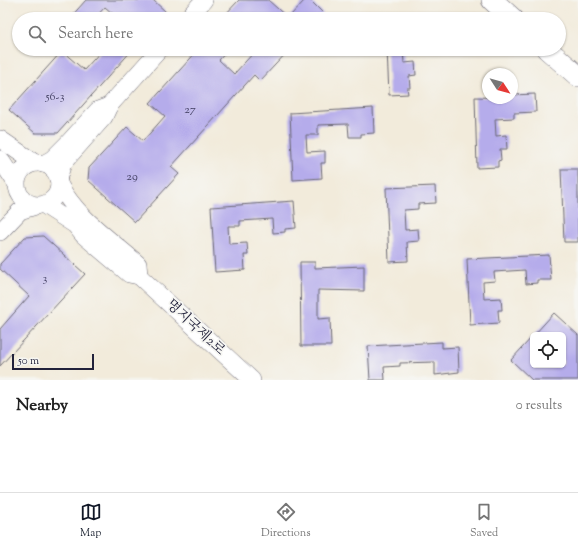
<!DOCTYPE html>
<meta charset="utf-8">
<style>
body{margin:0;font-family:"Sorts Mill Goudy","Noto Serif KR",serif;background:#f2f2f2;color:#222}
.controls{position:absolute;right:12px;bottom:12px;display:grid;overflow:hidden;border-radius:6px;box-shadow:0 1px 3px #0004}
.controls button{width:36px;height:36px;display:grid;place-items:center;padding:0;border:0;border-bottom:1px solid #e0e0e0;background:#fff;color:#222;font:20px sans-serif}
.compass{position:absolute;left:482px;top:68px;width:36px;height:36px;border-radius:50%;background:#fff;box-shadow:0 1px 3px #0004;rotate:126deg}
.scale{position:absolute;left:12px;bottom:10px;width:82px;box-sizing:border-box;padding-left:4px;border:2px solid #22223b;border-top:0;font-size:11px;line-height:14px;white-space:nowrap;color:#22223b;-webkit-text-stroke:3px #f6f6f2;paint-order:stroke}
.list{margin:0;padding:0;list-style:none}
h2{display:flex;justify-content:space-between;align-items:center;height:52px;margin:0;padding:0 16px;font-size:17px}
h2 small{font-size:13px;font-weight:400;color:#767676}
.icon{flex:none;width:22px;height:22px;fill:none;stroke:currentColor;stroke-width:2;stroke-linecap:round;stroke-linejoin:round}
.map{position:relative;flex:none;width:578px;height:380px;overflow:hidden}
.search{position:absolute;background:#fff;box-shadow:0 1px 3px #0004;left:12px;right:12px;top:12px;height:44px;display:flex;align-items:center;gap:10px;box-sizing:border-box;padding:0 14px;border-radius:22px;color:#767676;font-size:15px}
.sheet{height:112px;background:#fff}
nav{display:flex;justify-content:space-around;align-items:center;box-sizing:border-box;height:56px;border-top:1px solid #e0e0e0;background:#fff;font-size:11px;color:#767676}
nav a{display:grid;justify-items:center;gap:2px}
nav .on{color:#111827}
.map>svg:first-child{display:block}
</style>
<div class="map">
<svg width="578" height="380" viewBox="0 0 578 380">
<rect width="100%" height="100%" fill="#f6f6f2"/>
<filter id="ink" filterUnits="userSpaceOnUse"><feTurbulence type="fractalNoise" baseFrequency=".025" numOctaves="2"/><feDisplacementMap in="SourceGraphic" scale="8" xChannelSelector="R" yChannelSelector="G"/><feConvolveMatrix kernelMatrix="1 2 1 2 8 2 1 2 1" color-interpolation-filters="sRGB"/></filter>
<filter id="wash" filterUnits="userSpaceOnUse"><feTurbulence type="fractalNoise" baseFrequency=".012" numOctaves="4" result="noise"/><feDisplacementMap in="SourceGraphic" scale="16" xChannelSelector="R" yChannelSelector="G"/><feGaussianBlur stdDeviation="0.9" result="paint"/><feColorMatrix in="noise" values="0 0 0 0 0 0 0 0 0 0 0 0 0 0 0 0 0 1.4 0 .05"/><feComposite in="paint" operator="in"/></filter>
<g filter="url(#wash)">
<rect width="100%" height="100%" fill="#f2ebdb"/>
<g id="blocks">
<g fill="#b5aceb">
<polygon points="86,0 153,0 166,12 160,19 119,19 105,7 94,19 69,19"/>
<polygon points="239,0 268,0 288,18 305,0 310,0 323,13 318,19 221,19"/>
<polygon points="103,49 133,49 58,133 35,133 9,110 62,51 84,70"/>
<polygon points="199,49 229,49 219,60 234,74 257,49 290,49 260,81 254,75 171,167 179,174 135,222 88,180 89,168 127,127 143,141 165,116 150,103"/>
<polygon points="387,49 403,49 404,63 415,62 416,75 409,76 410,88 407,88 408,94 389,95"/>
<polygon points="535,94 536,112 514,113 514,118 495,119 496,136 506,135 507,149 500,149 501,160 498,161 498,167 477,168 475,97 512,98 512,95"/>
<polygon points="373,108 374,133 361,134 361,137 349,137 348,124 318,125 318,135 306,135 307,152 325,151 325,163 321,163 322,178 293,180 290,113"/>
<polygon points="561,169 578,169 578,242 564,242"/>
<polygon points="435,186 436,203 418,204 418,209 404,210 405,230 418,229 419,241 407,242 408,261 389,262 386,188"/>
<polygon points="294,201 296,228 285,229 285,232 273,233 272,219 240,221 240,226 228,226 229,244 247,243 248,255 244,255 245,270 215,272 211,207"/>
<polygon points="43,236 85,274 0,366 0,329 29,296 0,269 0,264 25,237"/>
<polygon points="549,255 551,280 537,280 537,283 526,284 525,270 494,272 495,281 483,282 484,299 501,298 502,310 498,310 499,323 470,325 467,259"/>
<polygon points="300,262 315,262 315,268 364,266 364,291 318,290 318,319 330,318 331,346 301,346"/>
<polygon points="554,313 578,335 578,380 532,380 511,360 533,336 533,365 563,365 563,335 534,335"/>
<polygon points="442,342 442,348 458,347 459,372 435,375 435,362 400,363 400,366 384,367 385,380 370,380 368,346"/>
</g>
</g>
</g>
<g filter="url(#ink)">
<use href="#blocks" fill-opacity="0" stroke="#6b6873" stroke-width="1"/>
<g fill="none" stroke-linecap="round" stroke-linejoin="round">
<g stroke="#6b6873" stroke-width="18">
<g id="minor">
<polyline points="187,19 204,0"/>
<polyline points="109,106 160,49"/>
<polyline points="0,139 35,163"/>
<polyline points="0,159 16,183"/>
<circle cx="38" cy="184" r="21"/>
<polyline points="43,164 52,159 68,143 98,110 109,106 104,117 63,163 58,179"/>
<path d="M44 205 75 225 83 235 129 274 139 276 138 264C110 239 77 218 59 184"/>
<polyline points="0,232 20,211 36,206"/>
<polyline points="139,276 252,380"/>
</g>
</g>
<g stroke="#6b6873" stroke-width="22">
<g id="major">
<polyline points="492,0 513,19"/>
<polyline points="547,49 578,76"/>
</g>
</g>
<use href="#minor" stroke="#fff" stroke-width="17"/>
<use href="#major" stroke="#fff" stroke-width="21"/>
</g>
</g>
<g text-anchor="middle" dominant-baseline="central" stroke-width="3.5" stroke-linejoin="round" paint-order="stroke">
<g font-size="12" fill="#474467">
<text x="55" y="97">56-3</text>
<text x="190" y="110">27</text>
<text x="132" y="177">29</text>
<text x="45" y="279">3</text>
</g>
<g font-size="14" fill="#22223b" stroke="#f6f6f2">
<text transform="translate(195 328) rotate(43)">명지국제2로</text>
</g>
</g>
</svg>
<div class="controls">
<button><svg class="icon" aria-label="locate" viewBox="0 0 24 24"><circle cx="12" cy="12" r="6"/><path d="M12 2v4M12 18v4M2 12h4M18 12h4"/></svg></button>
</div>
<svg class="compass" viewBox="-18 -18 36 36"><path d="M0-13l5 13h-10z" fill="#e53935"/><path d="M0 13l5-13h-10z" fill="#767676"/></svg>
<div class="scale">50 m</div>
<div class="search"><svg class="icon" aria-label="search" viewBox="0 0 24 24"><circle cx="10" cy="10" r="6"/><path d="M15 15l6 6"/></svg>Search here</div>
</div>
<section class="sheet">
<h2>Nearby<small>0 results</small></h2>
<ul class="list">
</ul>
</section>
<nav>
<a class="on"><svg class="icon" aria-label="map" viewBox="0 0 24 24"><path d="M3 6l6-2 6 2 6-2v14l-6 2-6-2-6 2zM9 4v14M15 6v14"/></svg>Map</a>
<a><svg class="icon" aria-label="directions" viewBox="0 0 24 24"><path d="M12 3l9 9-9 9-9-9zM9 14v-3h6M13 9l2 2-2 2"/></svg>Directions</a>
<a><svg class="icon" aria-label="saved" viewBox="0 0 24 24"><path d="M7 4h10v16l-5-4-5 4z"/></svg>Saved</a>
</nav>
